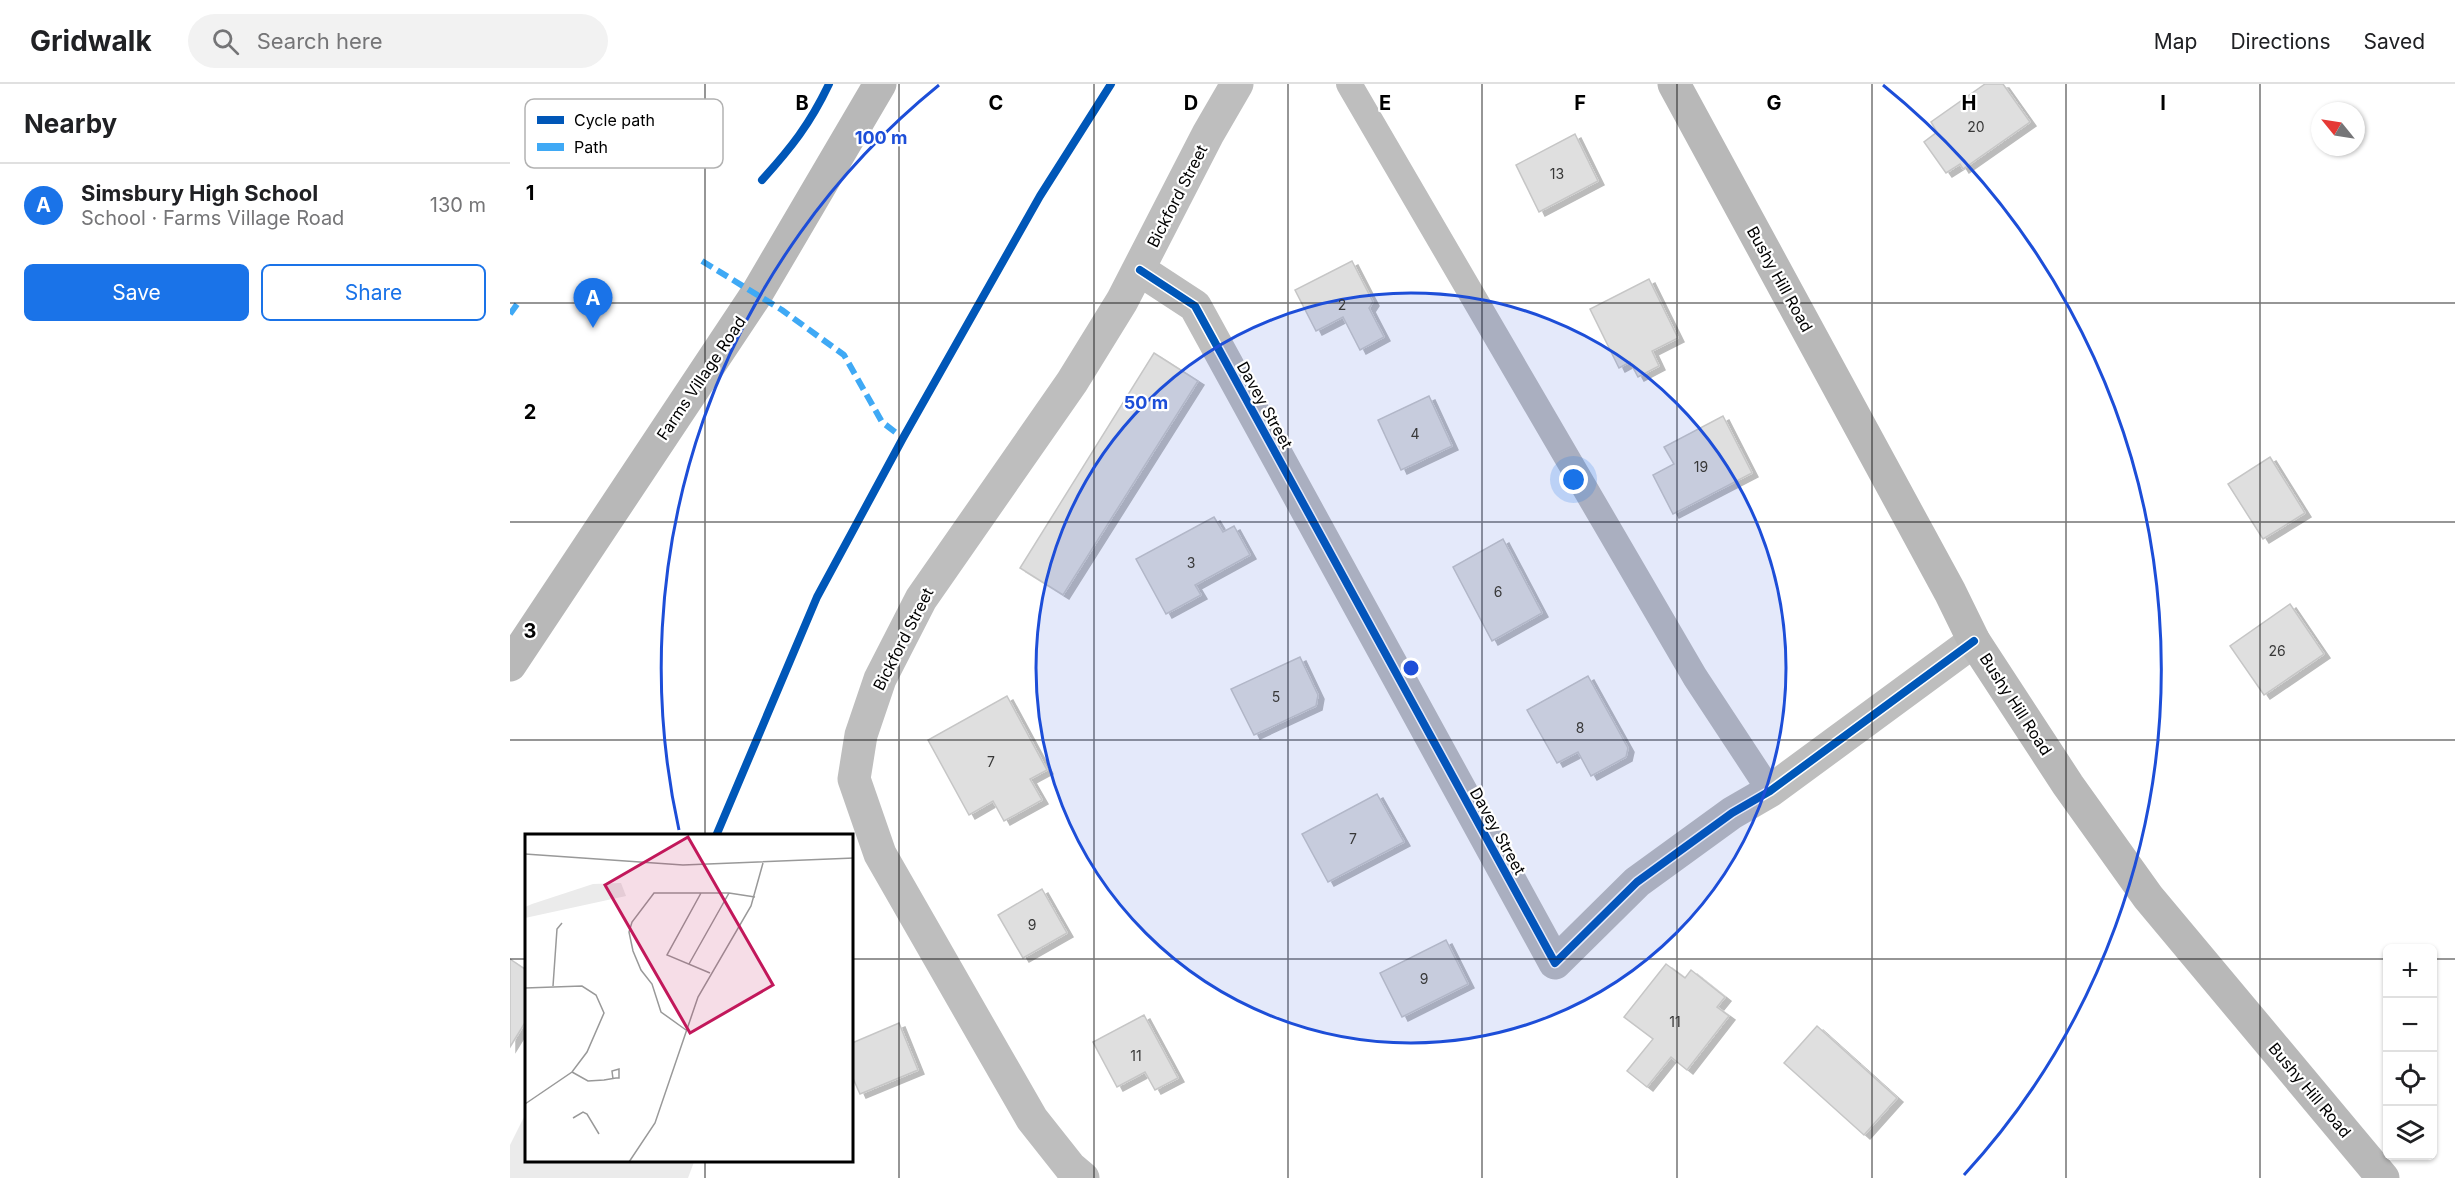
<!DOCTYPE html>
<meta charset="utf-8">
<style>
body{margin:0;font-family:Inter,sans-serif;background:#f2f2f2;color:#202124}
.controls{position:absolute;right:18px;bottom:18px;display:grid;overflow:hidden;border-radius:9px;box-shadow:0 2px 4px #0004}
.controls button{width:54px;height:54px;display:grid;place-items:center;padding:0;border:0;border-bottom:2px solid #e0e0e0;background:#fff;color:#202124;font:30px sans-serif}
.compass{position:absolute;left:1801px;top:18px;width:54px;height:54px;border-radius:50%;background:#fff;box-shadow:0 2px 4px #0004;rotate:300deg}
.you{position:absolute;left:1064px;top:396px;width:21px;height:21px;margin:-15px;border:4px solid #fff;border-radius:50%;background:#1a73e8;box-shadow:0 0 0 9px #1a73e833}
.badge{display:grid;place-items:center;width:39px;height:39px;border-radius:50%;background:#1a73e8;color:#fff;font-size:20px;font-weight:700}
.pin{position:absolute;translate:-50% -50px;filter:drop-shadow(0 2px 3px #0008)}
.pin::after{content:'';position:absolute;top:32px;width:21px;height:18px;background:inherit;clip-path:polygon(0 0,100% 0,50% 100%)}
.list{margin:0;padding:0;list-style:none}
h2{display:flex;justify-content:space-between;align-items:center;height:78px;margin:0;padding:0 24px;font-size:26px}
h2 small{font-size:20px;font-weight:400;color:#757577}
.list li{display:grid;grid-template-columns:39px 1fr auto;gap:18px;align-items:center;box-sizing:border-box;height:84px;padding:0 24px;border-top:2px solid #e0e0e0}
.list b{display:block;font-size:22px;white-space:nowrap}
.list p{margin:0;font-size:20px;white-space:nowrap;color:#757577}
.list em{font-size:20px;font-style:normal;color:#757577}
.actions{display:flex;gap:12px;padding:18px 24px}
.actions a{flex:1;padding:14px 0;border:2px solid #1a73e8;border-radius:9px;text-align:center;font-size:21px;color:#1a73e8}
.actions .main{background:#1a73e8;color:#fff}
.icon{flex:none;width:33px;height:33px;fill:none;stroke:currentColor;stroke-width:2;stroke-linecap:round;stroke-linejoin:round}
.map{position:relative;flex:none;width:1945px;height:1094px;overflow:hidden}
header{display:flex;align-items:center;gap:36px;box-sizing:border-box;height:84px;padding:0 30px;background:#fff;border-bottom:2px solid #e0e0e0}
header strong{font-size:28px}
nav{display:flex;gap:33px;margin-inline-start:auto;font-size:21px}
.search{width:420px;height:54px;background:#f2f2f2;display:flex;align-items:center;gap:15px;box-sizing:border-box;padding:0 21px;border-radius:33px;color:#757577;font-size:22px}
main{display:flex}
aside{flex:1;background:#fff}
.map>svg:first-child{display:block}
</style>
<header>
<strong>Gridwalk</strong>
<div class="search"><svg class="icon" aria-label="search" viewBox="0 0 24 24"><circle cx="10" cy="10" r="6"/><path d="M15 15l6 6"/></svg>Search here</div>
<nav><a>Map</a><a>Directions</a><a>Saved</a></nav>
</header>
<main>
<aside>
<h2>Nearby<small></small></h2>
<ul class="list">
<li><span class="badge">A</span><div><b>Simsbury High School</b><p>School · Farms Village Road</p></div><em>130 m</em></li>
</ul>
<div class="actions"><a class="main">Save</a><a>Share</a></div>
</aside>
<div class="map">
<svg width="1945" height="1094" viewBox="0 0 1945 1094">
<defs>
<filter id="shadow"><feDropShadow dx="6" dy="4" stdDeviation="0" flood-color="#0004"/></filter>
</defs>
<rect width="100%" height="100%" fill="#fff"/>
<polygon fill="#ebebeb" points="16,1029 16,1078 184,1078 178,1094 0,1094 0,1061"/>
<g fill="#dfdfdf" stroke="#c6c6c6" stroke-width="1.5" filter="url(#shadow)">
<polygon points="1475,0 1493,0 1520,38 1453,85 1450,80 1436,89 1414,58 1427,48 1421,38"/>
<polygon points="1065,50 1088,97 1029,128 1006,81"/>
<polygon points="842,177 863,218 859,224 874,253 850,266 833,233 806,247 785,206"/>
<polygon points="1139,195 1168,254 1142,267 1149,282 1128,293 1120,278 1109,284 1080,225"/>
<polygon points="644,269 688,297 553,511 510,484"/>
<polygon points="919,312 942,362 891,386 868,336"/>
<polygon points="1213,332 1242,389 1163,430 1143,391 1164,380 1154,363"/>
<polygon points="1760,373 1795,429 1753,455 1718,400"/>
<polygon points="704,433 713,448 724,442 740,471 685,501 691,511 656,530 626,475"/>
<polygon points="993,455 1032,529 982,557 943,483"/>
<polygon points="1780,520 1814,570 1754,611 1720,562"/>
<polygon points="790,573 808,611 806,622 744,651 721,605"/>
<polygon points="1078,592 1118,664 1116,673 1081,692 1068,668 1047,679 1017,626"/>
<polygon points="497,612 537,686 520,695 532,716 494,737 483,717 459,731 418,656"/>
<polygon points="867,710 894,758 818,798 792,750"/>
<polygon points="532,805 557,849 513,874 488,831"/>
<polygon points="936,856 958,900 892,933 870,889"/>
<polygon points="0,875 16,886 16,937 0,963"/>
<polygon points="1156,880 1175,894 1181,886 1215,913 1207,923 1219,932 1177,986 1161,973 1137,1003 1117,987 1143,955 1114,933"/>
<polygon points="634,931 668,994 645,1006 635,988 607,1003 583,958"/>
<polygon points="389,939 408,986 350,1010 342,992 342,959"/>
<polygon points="1307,942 1387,1014 1354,1051 1274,979"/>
</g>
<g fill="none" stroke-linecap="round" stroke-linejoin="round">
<polyline stroke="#bebebe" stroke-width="26" points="839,0 1185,593 1260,707"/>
<g stroke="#bebebe" stroke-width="33">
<polyline points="630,186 685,222 1045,879 1127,798 1222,729 1260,707 1464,557"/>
<polyline points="573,1094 560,1083 522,1035 476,955 370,770 344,695 351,651 370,595 411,515 562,298 612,217 698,50 727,0"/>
</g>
<g stroke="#b8b8b8" stroke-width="33">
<polyline points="1164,0 1440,508 1464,557 1558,701 1638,813 1873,1094"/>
<polyline points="0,581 246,211 370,0"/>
</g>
<g stroke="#3fa9f5" stroke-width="6" stroke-dasharray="12 6" stroke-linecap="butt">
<polyline points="192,177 272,226 334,271 372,338 393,354"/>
<polyline points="0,230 8,219"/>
</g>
<g stroke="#fff" stroke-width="11">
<g id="cycleway">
<path d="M252 96C281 64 300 40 319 0"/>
<polyline points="630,186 685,222 1045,879 1127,798 1222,729 1260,707 1464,557"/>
<polyline points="206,752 307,513 393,354 530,112 601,0"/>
</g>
</g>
<use href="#cycleway" stroke="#0057b8" stroke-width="8"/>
</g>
<path fill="none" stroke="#000" stroke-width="1.5" stroke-opacity="0.55" d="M195 0V752M389 0V1094M584 0V1094M778 0V1094M972 0V1094M1167 0V1094M1362 0V1094M1556 0V1094M1750 0V1094M0 219H1945M0 438H1945M0 656H1945M0 875H16M342 875H1878M1922 875H1945M195 1078V1094"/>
<circle cx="901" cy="584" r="375" fill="#1d4ed8" fill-opacity=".12"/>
<g fill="none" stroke="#1d4ed8" stroke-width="3">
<circle cx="901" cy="584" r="375"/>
<path d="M169 746A750 750 0 0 1 429 1M1373 1A750 750 0 0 1 1454 1091"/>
</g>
<g text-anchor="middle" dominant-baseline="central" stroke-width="4.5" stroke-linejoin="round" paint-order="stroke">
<g font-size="14" fill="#383838">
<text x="1466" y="42">20</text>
<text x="1047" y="89">13</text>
<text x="832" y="220">2</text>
<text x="905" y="349">4</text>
<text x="1191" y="382">19</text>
<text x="681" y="478">3</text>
<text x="988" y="507">6</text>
<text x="1767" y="566">26</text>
<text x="766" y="612">5</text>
<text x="1070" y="643">8</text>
<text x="481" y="677">7</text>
<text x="843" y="754">7</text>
<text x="522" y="840">9</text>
<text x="914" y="894">9</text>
<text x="1165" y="937">11</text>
<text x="626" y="971">11</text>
</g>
<g font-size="16" fill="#000" stroke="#fff">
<text transform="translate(667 112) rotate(-63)">Bickford Street</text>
<text transform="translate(1270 195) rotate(61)">Bushy Hill Road</text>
<text transform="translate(191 294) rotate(-56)">Farms Village Road</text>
<text transform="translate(755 321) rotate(61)">Davey Street</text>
<text transform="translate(393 555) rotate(-63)">Bickford Street</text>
<text transform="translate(1506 620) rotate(57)">Bushy Hill Road</text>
<text transform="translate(988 747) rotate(61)">Davey Street</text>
<text transform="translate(1800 1006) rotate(50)">Bushy Hill Road</text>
</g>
</g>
<g transform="translate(15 750)">
<rect width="328" height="328" fill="#fff"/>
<path d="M96 49 101 62 0 84V73L7 70 68 50Z" fill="#ebebeb"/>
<path fill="none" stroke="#999" stroke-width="1.5" d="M0 20 158 31 329 24M176 59 142 121 185 139M164 130 204 59M28 152 32 95 37 89M0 154 57 152 71 161 79 179 62 218 47 238 0 270M161 196 136 178 127 150 116 136 108 117 104 98 107 88 129 59H204L230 63M47 238 63 247 79 246 91 244H94V235L87 237 88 245M48 284 58 278 62 280 74 300M104 328 130 289 173 163 226 72 238 29"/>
<path fill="#c2185b" fill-opacity="0.15" stroke="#c2185b" stroke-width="3" d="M163 3 248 151 165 199 80 51Z"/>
<rect width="328" height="328" fill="none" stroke="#000" stroke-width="3"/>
</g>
<rect x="15" y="15" width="198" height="69" rx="9" fill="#fff" stroke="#b2b2b2" stroke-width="1.5"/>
<rect x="27" y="32" width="27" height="8" fill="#0057b8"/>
<rect x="27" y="59" width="27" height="8" fill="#3fa9f5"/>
<g font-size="16" fill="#000">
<text x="64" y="42">Cycle path</text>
<text x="64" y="69">Path</text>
</g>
<g font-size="20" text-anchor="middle" font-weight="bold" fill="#000" stroke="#fff" stroke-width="4.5" stroke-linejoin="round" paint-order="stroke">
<text x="292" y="26">B</text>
<text x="486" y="26">C</text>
<text x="681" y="26">D</text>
<text x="875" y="26">E</text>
<text x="1070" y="26">F</text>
<text x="1264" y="26">G</text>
<text x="1459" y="26">H</text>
<text x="1653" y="26">I</text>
<text x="20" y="116">1</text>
<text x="20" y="335">2</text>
<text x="20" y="554">3</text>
</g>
<circle cx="901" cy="584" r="9" fill="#1d4ed8" stroke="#fff" stroke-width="3"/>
<g font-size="18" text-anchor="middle" font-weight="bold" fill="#1d4ed8" stroke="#fff" stroke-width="4.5" stroke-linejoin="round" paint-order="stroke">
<text x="371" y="60">100 m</text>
<text x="636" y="325">50 m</text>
</g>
</svg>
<div class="controls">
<button>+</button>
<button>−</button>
<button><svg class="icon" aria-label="locate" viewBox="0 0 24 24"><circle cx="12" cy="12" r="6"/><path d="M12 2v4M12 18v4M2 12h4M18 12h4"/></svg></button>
<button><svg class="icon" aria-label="layers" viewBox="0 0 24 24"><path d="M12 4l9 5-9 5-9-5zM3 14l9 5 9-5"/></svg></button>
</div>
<svg class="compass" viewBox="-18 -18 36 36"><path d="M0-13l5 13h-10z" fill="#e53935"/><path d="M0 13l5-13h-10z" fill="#757577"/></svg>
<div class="you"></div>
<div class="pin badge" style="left:83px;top:244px">A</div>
</div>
</main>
